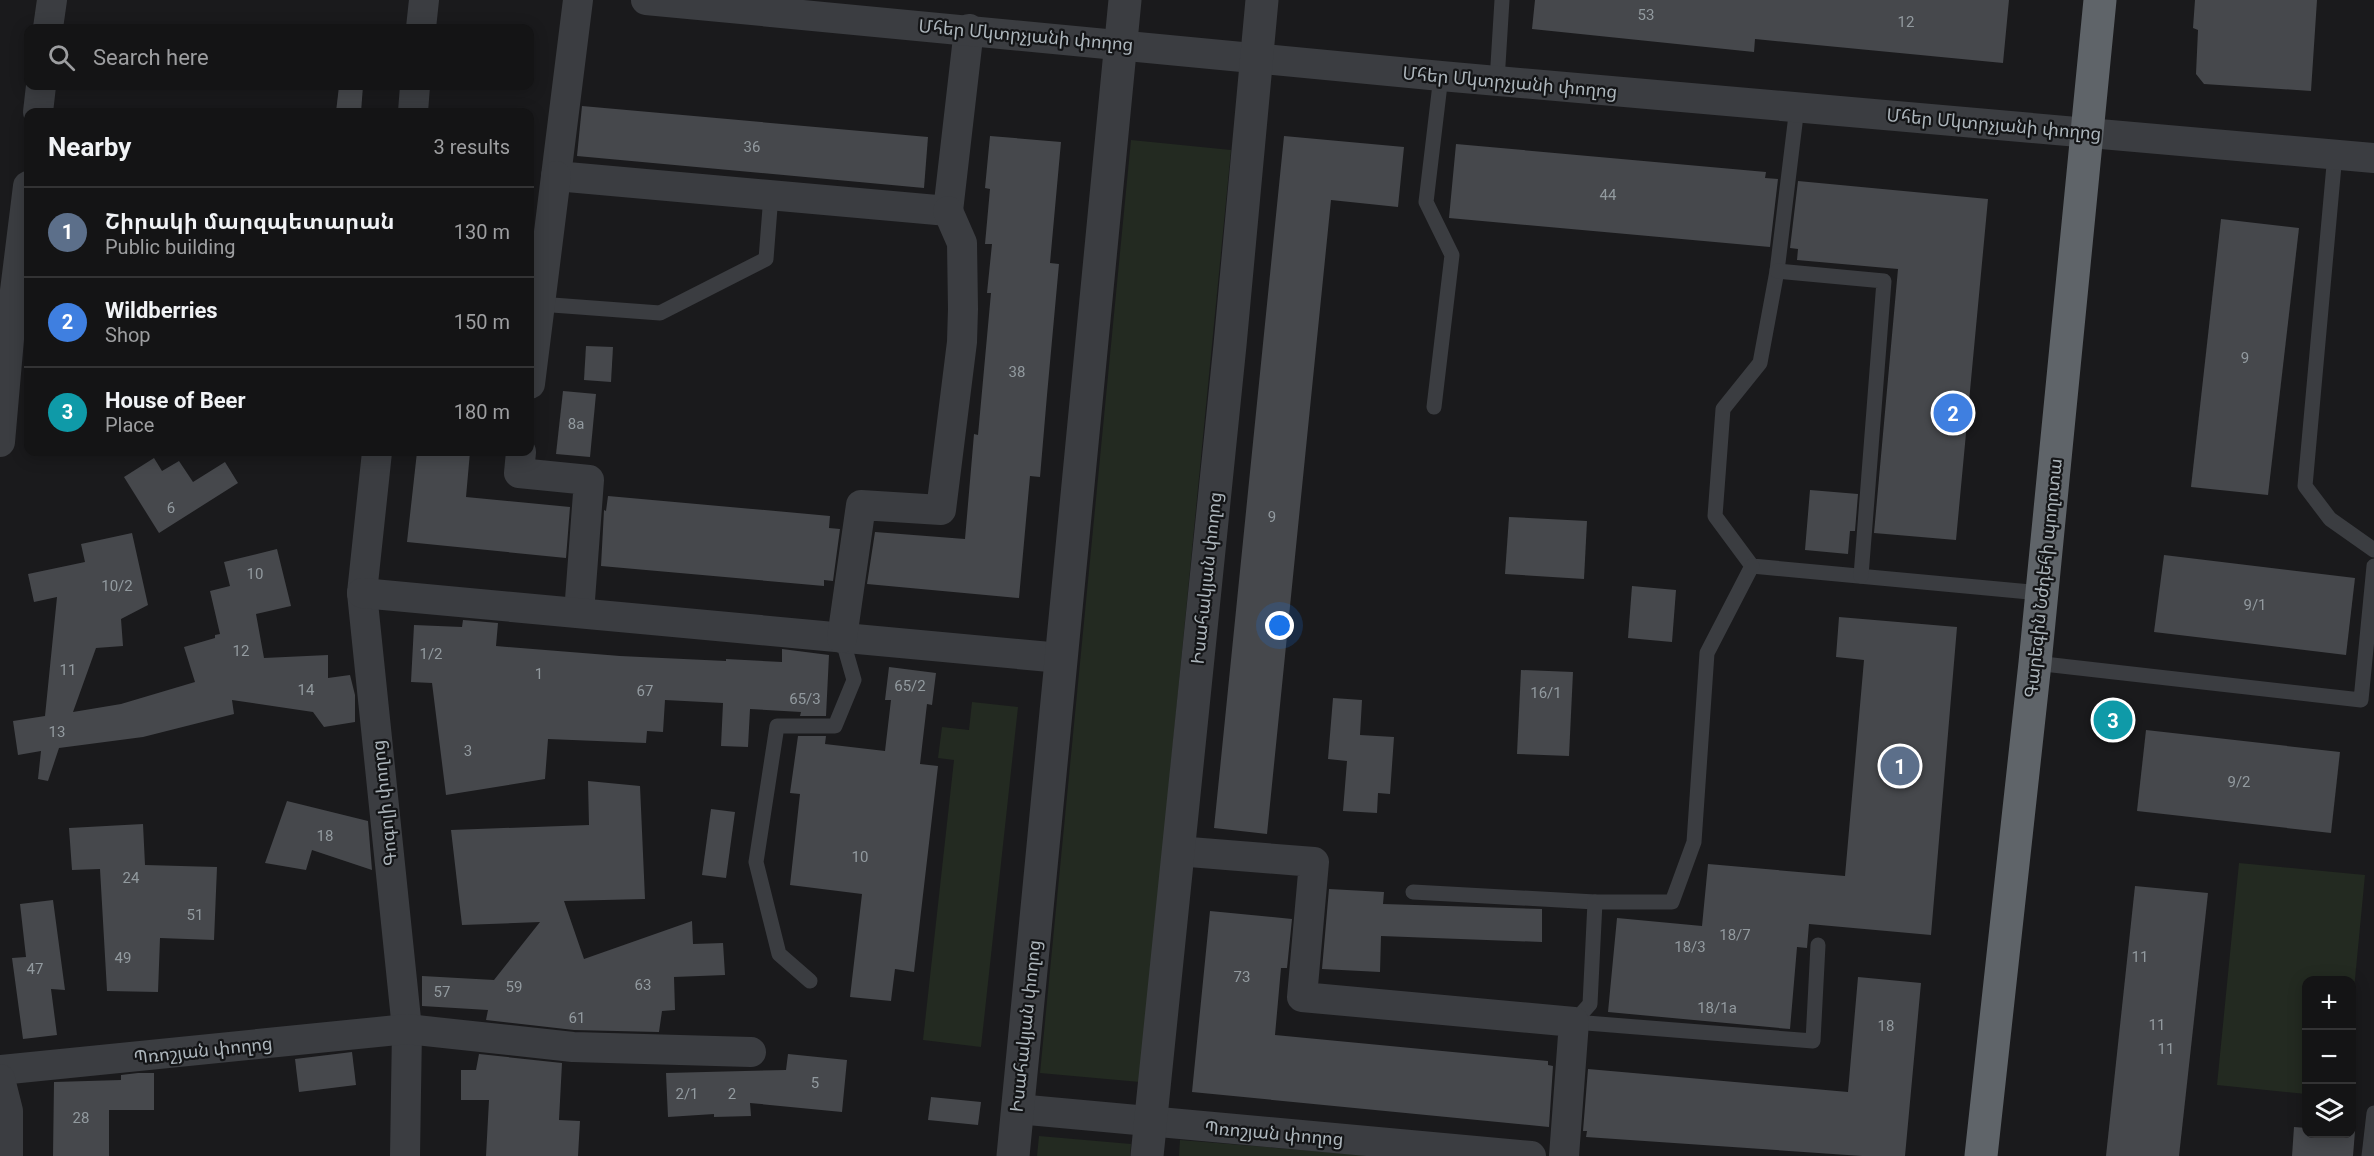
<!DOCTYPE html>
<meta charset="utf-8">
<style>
body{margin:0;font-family:Roboto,"Noto Sans Armenian",sans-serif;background:#212122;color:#f1f3f6}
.controls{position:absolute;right:18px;bottom:18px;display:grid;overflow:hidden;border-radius:12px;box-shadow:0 3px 15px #0003}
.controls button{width:54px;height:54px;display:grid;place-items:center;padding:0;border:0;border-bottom:2px solid #333334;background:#141415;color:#f1f3f6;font:30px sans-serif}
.you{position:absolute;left:1280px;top:626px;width:21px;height:21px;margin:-15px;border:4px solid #fff;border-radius:50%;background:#1a73e8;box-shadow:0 0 0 9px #1a73e833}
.badge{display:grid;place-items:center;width:39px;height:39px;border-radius:50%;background:#ee7f40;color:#fff;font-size:20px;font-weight:700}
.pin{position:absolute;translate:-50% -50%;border:3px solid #fff;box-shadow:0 2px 6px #0006}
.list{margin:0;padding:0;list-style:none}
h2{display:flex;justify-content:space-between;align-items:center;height:78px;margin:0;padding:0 24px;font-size:26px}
h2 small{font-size:20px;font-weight:400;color:#9d9ea0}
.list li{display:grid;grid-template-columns:39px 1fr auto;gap:18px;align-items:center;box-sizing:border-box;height:90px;padding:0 24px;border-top:2px solid #333334}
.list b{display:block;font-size:22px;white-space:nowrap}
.list p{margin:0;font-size:20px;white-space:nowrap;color:#9d9ea0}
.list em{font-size:20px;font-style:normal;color:#9d9ea0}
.icon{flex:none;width:33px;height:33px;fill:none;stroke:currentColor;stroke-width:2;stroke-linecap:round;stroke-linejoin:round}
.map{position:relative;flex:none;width:2374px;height:1156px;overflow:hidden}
.search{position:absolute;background:#141415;box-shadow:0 3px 15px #0003;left:24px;top:24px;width:510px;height:66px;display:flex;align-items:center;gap:15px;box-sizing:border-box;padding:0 21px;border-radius:12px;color:#9d9ea0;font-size:22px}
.panel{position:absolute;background:#141415;box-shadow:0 3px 15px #0003;left:24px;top:108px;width:510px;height:348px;border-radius:12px}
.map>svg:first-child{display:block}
</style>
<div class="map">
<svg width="2374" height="1156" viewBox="0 0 2374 1156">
<rect width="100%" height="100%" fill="#1a1a1c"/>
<g fill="#232a21">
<polygon points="1131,140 1231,150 1140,1082 1040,1073"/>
<polygon points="972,702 1018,707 981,1047 923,1040 954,760 938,758 942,727 969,730"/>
<polygon points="2239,863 2365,875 2352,1010 2352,980 2306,980 2306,1094 2217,1085"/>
<polygon points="1039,1136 1131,1144 1130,1156 1037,1156"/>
<polygon points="1180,1140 1375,1156 1179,1156"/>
</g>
<g fill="#46484c">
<polygon points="1535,0 2009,0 2003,63 1755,39 1754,52 1532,29"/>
<polygon points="2195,0 2317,0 2311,91 2204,84 2196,74 2198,30 2193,28"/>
<polygon points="339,86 363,86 361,112 336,112"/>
<polygon points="582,106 928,137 924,188 577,156"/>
<polygon points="990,136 1061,142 1050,263 1059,264 1047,395 1040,477 1030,476 1019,598 867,584 875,532 965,539 974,434 978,435 991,293 987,293 992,244 985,244 990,189 985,188"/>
<polygon points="1284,136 1404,147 1398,207 1331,200 1267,834 1214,828"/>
<polygon points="1456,144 1766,172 1765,178 1778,179 1770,247 1449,218"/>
<polygon points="1798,181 1988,199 1956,540 1874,533 1898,269 1797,260 1798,249 1790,248"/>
<polygon points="2221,219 2299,228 2268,495 2191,487"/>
<polygon points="586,346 613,347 611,382 584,380"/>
<polygon points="563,391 596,394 590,457 556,454"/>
<polygon points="417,452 470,452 466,497 570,507 566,558 407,542"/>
<polygon points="154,458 162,471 179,461 193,482 225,462 238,483 159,533 124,477"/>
<polygon points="1810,490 1858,494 1855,531 1850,531 1848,554 1805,550"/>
<polygon points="608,496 830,516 829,528 840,529 833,581 824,580 824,586 601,566 604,510 606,511"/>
<polygon points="1509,517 1587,521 1584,579 1505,574"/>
<polygon points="132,533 148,605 121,619 123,646 96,648 73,712 121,704 195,682 184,647 215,638 215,635 220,634 210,591 230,586 224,562 277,549 291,606 256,614 264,658 328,655 328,678 350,675 355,695 355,722 324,727 313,712 232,700 234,714 143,737 59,748 48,781 38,779 41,751 18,755 13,721 45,716 57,597 34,602 28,574 85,562 81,544"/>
<polygon points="2164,555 2355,578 2346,655 2154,632"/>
<polygon points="1632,586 1676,590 1672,642 1628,638"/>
<polygon points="1839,617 1957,627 1931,935 1809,924 1807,948 1797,947 1790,1029 1608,1012 1617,918 1702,926 1708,864 1845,876 1864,660 1836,657"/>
<polygon points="463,620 498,623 496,646 620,656 726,661 726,659 782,662 782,649 829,655 826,716 800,716 801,712 750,709 748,747 721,746 723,703 665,700 663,732 647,731 646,743 548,739 545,779 446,795 432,683 411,682 414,625 462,627"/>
<polygon points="889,667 936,673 932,705 927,704 920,764 938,766 914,972 895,969 891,1001 850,997 862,894 790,885 800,794 790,793 798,736 826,736 825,744 885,751 891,700 885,700"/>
<polygon points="1521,670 1573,672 1569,756 1517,754"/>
<polygon points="1333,698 1362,700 1360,735 1394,737 1390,794 1378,793 1377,813 1343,811 1347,761 1328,759"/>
<polygon points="2146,730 2340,752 2331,833 2137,811"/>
<polygon points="588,781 640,786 645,899 564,901 584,959 692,921 693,944 723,943 725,975 674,977 675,1010 662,1011 659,1032 574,1030 486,1020 488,1010 422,1006 422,976 494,980 540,922 462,925 451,830 589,825"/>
<polygon points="287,801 368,821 372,870 312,850 306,870 265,863"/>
<polygon points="711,809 735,812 726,878 702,875"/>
<polygon points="143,824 145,865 217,867 214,940 160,938 158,992 107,991 100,869 72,870 69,828"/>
<polygon points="2135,886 2208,893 2179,1156 2106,1156"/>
<polygon points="1329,889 1384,892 1383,904 1542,909 1542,942 1381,936 1380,972 1322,969"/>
<polygon points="53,900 65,990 51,989 57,1035 23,1039 12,958 26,957 20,904"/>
<polygon points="1210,911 1292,919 1287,968 1281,968 1275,1035 1548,1061 1548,1065 1553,1066 1549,1127 1192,1092"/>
<polygon points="1858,977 1921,983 1905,1156 1862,1156 1586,1137 1587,1131 1583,1131 1588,1069 1848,1092"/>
<polygon points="352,1052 356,1085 299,1092 295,1059"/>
<polygon points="479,1054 562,1063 559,1120 580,1121 578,1156 486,1156 489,1100 461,1100 461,1070 476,1070"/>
<polygon points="788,1054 847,1060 842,1112 750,1103 751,1116 714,1117 714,1114 668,1117 666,1073 786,1070"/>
<polygon points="138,1073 154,1073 154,1110 109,1110 109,1156 53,1156 54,1082 121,1080 121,1075"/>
<polygon points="931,1097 981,1102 978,1125 928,1120"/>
<polygon points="2294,1127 2307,1128 2307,1134 2352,1134 2352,1131 2355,1131 2353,1156 2292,1156"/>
</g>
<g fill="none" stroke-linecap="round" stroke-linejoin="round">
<g stroke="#3b3d41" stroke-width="15">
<polyline points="1497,81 1502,0"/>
<polyline points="1797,107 1777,271 1760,363 1723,409 1715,516 1752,566 2041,593"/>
<polyline points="2335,154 2305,486 2330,519 2374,550"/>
<polyline points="1777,271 1884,281 1861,576"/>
<polyline points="539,304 660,313 766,259 771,195"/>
<polyline points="1434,407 1452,255 1426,202 1441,76"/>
<polyline points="2035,663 2361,700 2374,566"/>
<polyline points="1413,892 1595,902"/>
<polyline points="810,981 779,954 756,862 777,726 835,726 854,680 842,638"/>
<polyline points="1574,1022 1590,1004 1595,902 1672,902 1694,842 1707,653 1752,566"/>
<polyline points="1574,1022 1813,1041 1818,945"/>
<polyline points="2369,1156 2374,1113"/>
</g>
<g stroke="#3b3d41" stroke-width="30">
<polyline points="578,0 556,176 948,211 969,29"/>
<polyline points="646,0 1441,76 2374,158"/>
<polyline points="48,28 52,0"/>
<polyline points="421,28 424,0"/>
<polyline points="38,112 41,86"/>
<polyline points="413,112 415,86"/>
<polyline points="530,384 556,176"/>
<polyline points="0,442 9,339 28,186"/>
<polyline points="377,452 362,593 407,1029 405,1156"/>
<polyline points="521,452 519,473 589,480 579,613"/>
<polyline points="362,593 1061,658"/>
<polyline points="842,638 861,505 941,510 962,342 963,309 962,243 948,211"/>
<polyline points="1177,851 1314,862 1302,997 1574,1022 1564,1156"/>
<polyline points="0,1070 407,1029 573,1047 751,1052"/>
<polyline points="0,1079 8,1111 8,1156"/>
<polyline points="1017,1109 1531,1156"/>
</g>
<g stroke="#3b3d41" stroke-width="33">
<polyline points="1013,1156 1125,0"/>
<polyline points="1147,1156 1230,345 1262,0"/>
</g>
<polyline stroke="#5f6469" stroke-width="33" points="1981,1156 2035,663 2100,0"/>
</g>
<g text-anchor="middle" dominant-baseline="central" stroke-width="4.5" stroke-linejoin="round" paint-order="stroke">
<g font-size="15" fill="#929a9f">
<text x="1646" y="15">53</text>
<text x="1906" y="22">12</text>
<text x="752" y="147">36</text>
<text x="1608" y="195">44</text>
<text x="2245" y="358">9</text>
<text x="1017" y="372">38</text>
<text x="576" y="424">8а</text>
<text x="171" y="508">6</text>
<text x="1272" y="517">9</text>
<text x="255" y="574">10</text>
<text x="117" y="586">10/2</text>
<text x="2255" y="605">9/1</text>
<text x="241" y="651">12</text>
<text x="431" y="654">1/2</text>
<text x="68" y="670">11</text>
<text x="539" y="674">1</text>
<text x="910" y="686">65/2</text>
<text x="306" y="690">14</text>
<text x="645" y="691">67</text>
<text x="1546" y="693">16/1</text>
<text x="805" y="699">65/3</text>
<text x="57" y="732">13</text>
<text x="468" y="751">3</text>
<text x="2239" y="782">9/2</text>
<text x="325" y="836">18</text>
<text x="860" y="857">10</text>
<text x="131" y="878">24</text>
<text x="195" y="915">51</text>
<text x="1735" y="935">18/7</text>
<text x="1690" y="947">18/3</text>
<text x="2140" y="957">11</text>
<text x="123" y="958">49</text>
<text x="35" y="969">47</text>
<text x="1242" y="977">73</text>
<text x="643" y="985">63</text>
<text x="514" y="987">59</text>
<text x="442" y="992">57</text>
<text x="1717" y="1008">18/1a</text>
<text x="577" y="1018">61</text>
<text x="2157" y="1025">11</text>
<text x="1886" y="1026">18</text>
<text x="2166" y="1049">11</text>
<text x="815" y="1083">5</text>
<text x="687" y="1094">2/1</text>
<text x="732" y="1094">2</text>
<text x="81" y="1118">28</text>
</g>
<g font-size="18" fill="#acb5bb" stroke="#141517">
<text transform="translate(1026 35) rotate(5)">Մհեր Մկտրչյանի փողոց</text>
<text transform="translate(1510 82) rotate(5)">Մհեր Մկտրչյանի փողոց</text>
<text transform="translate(1994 124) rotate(5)">Մհեր Մկտրչյանի փողոց</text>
<text transform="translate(1206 578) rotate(-84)">Իսահակյան փողոց</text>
<text transform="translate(2043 578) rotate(-84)">Գարեգին Նժդեհի պողոտա</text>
<text transform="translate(384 803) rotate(-96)">Գոգոլի փողոց</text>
<text transform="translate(1025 1026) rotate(-84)">Իսահակյան փողոց</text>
<text transform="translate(203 1050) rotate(-6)">Պռոշյան փողոց</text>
<text transform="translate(1274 1133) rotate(5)">Պռոշյան փողոց</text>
</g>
</g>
</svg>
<div class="controls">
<button>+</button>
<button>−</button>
<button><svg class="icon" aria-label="layers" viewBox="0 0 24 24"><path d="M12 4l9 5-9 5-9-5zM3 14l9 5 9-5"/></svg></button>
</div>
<div class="you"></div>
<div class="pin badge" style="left:1900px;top:766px;background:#5c6f8a">1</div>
<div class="pin badge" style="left:1953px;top:413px;background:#3f7fe0">2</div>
<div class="pin badge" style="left:2113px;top:720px;background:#0f9aa8">3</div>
<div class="search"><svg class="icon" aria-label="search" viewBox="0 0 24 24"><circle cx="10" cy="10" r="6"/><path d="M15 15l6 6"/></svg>Search here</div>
<section class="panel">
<h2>Nearby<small>3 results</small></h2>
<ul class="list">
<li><span class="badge" style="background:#5c6f8a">1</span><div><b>Շիրակի մարզպետարան</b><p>Public building</p></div><em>130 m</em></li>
<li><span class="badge" style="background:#3f7fe0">2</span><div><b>Wildberries</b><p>Shop</p></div><em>150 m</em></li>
<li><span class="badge" style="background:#0f9aa8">3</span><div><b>House of Beer</b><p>Place</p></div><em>180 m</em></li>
</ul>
</section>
</div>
